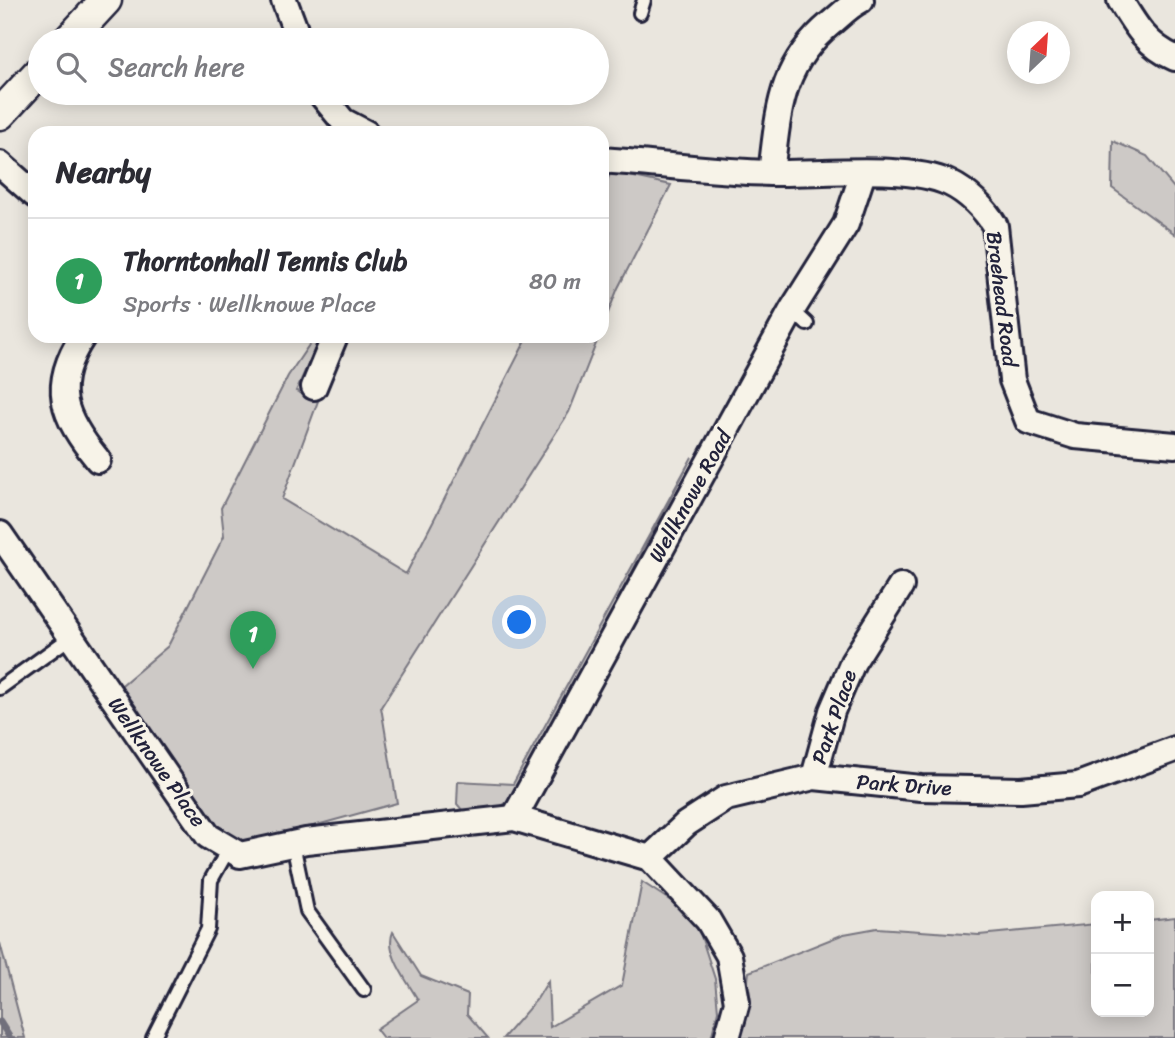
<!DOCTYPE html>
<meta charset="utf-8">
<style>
body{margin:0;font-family:Sriracha,sans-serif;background:#f2f2f3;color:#2b2b33}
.controls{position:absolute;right:21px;bottom:21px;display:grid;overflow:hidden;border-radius:14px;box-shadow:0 4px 18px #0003}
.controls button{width:63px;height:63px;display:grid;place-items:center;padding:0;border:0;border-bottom:2px solid #e1e1e2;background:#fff;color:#2b2b33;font:35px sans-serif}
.compass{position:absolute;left:1007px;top:21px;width:63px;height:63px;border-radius:50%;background:#fff;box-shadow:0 4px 18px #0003;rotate:25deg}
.you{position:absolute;left:520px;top:623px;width:24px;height:24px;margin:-18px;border:5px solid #fff;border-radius:50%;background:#1a73e8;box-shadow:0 0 0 10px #1a73e833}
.badge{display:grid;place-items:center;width:46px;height:46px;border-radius:50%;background:#7c3aed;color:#fff;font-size:23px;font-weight:700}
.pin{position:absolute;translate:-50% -58px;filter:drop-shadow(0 2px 4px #0008)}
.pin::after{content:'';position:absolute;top:37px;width:24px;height:21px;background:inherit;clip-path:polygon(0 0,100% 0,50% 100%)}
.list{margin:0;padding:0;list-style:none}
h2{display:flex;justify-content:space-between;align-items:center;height:91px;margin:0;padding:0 28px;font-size:30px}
h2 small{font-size:23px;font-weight:400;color:#7c7c81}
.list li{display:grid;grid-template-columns:46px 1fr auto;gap:21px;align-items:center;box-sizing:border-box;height:126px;padding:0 28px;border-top:2px solid #e1e1e2}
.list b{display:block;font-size:26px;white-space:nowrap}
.list p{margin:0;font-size:23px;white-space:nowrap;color:#7c7c81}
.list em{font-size:23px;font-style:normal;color:#7c7c81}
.icon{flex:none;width:38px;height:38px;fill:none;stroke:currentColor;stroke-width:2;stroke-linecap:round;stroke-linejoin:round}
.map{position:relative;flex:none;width:1175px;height:1038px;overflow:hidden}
.search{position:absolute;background:#fff;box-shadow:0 4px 18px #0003;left:28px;top:28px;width:581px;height:77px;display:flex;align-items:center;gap:18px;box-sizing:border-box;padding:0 24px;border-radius:38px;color:#7c7c81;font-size:26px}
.panel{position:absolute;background:#fff;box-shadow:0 4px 18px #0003;left:28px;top:126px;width:581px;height:217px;border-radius:21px}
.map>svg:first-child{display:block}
</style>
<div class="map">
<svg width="1175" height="1038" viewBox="0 0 1175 1038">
<rect width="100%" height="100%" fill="#eae6de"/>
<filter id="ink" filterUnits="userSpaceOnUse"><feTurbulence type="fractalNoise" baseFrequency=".0143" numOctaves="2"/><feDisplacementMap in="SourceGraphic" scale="14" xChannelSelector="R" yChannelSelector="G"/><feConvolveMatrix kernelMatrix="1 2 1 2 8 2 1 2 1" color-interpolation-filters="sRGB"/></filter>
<g filter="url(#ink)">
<g fill="#cdc9c6" stroke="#787680" stroke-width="2">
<polygon points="1113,141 1147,156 1175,189 1175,234 1112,188"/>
<polygon points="611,172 671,185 618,288 602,328 602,191"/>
<polygon points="315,336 321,336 296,391 318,401 282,499 406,574 528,336 599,336 569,412 381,707 397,803 284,834 237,842 221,834 116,690 168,646 224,536 221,508 288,376"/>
<path d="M692 457 518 791C504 809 489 812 468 817L457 804 458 781 513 784Z"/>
<polygon points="642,882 683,909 700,933 715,979 718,1011 711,1038 503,1038 537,999 548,981 550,1027 622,985"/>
<polygon points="1175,917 1175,1038 741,1038 749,972 844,934 877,928 979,935 1096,924 1096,1012 1149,1012 1149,920"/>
<path d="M393 932 421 976 468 995 467 1014 488 1038H383L376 1029 418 1000C408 982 384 952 393 932Z"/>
<polygon points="0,943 25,1038 0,1038"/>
</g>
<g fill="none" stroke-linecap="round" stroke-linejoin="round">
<polyline stroke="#716f7b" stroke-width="7" points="0,1022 10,1038"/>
<g stroke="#22223b" stroke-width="18">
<g id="service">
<polyline points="640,13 644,0"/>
<polyline points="792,310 807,324"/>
<polyline points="0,688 71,637"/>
<polyline points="293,844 307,911 364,990"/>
<polyline points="153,1038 208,929 211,880 228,850"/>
</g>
</g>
<g stroke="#22223b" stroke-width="30">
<g id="minor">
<polyline points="284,0 299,40"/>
<path d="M1120 0C1135 25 1147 46 1175 58"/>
<polyline points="320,93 343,121 366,133"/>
<path d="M602 160C659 164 716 172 773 173 820 174 908 164 949 183 968 192 985 209 995 226L1012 380 1028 421 1075 436 1175 445"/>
<polyline points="0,164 35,195"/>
<path d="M771 173C779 111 779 66 831 23 841 15 850 5 861 0"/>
<path d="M83 336C50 386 62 416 98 460"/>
<polyline points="314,387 335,336"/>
<polyline points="0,534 208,836 240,855 306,841 514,818 650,858 708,920 729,956 737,1002 727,1038"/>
<polyline points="814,777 832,711 853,662 901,586"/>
<polyline points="514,818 792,310 846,224 863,173"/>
<polyline points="650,858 686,824 726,798 814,777 921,788 1021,790 1078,785 1175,749"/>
</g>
</g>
<g stroke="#22223b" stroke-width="35">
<g id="tertiary">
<polyline points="69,40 106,0"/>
<polyline points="0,114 40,71"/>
</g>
</g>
<use href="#service" stroke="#f7f3e8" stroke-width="12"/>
<use href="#minor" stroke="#f7f3e8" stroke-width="24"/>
<use href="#tertiary" stroke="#f7f3e8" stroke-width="30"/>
</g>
</g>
<g text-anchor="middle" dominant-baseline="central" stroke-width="6" stroke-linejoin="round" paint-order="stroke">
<g font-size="21" fill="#22223b" stroke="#f7f3e8">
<text transform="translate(1002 299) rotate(83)">Braehead Road</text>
<text transform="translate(690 496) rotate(-61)">Wellknowe Road</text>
<text transform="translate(834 717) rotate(-71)">Park Place</text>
<text transform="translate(157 762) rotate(55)">Wellknowe Place</text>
<text transform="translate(904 785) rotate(4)">Park Drive</text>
</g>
</g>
</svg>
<div class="controls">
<button>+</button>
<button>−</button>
</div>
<svg class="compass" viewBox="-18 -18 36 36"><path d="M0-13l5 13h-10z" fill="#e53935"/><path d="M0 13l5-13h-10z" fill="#7c7c81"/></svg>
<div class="you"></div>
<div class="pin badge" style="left:253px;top:669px;background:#2e9e5b">1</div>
<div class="search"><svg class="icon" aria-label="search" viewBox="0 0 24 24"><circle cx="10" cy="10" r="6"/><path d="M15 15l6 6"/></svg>Search here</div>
<section class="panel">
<h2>Nearby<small></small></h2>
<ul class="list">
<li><span class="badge" style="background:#2e9e5b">1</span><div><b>Thorntonhall Tennis Club</b><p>Sports · Wellknowe Place</p></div><em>80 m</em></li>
</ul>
</section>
</div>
